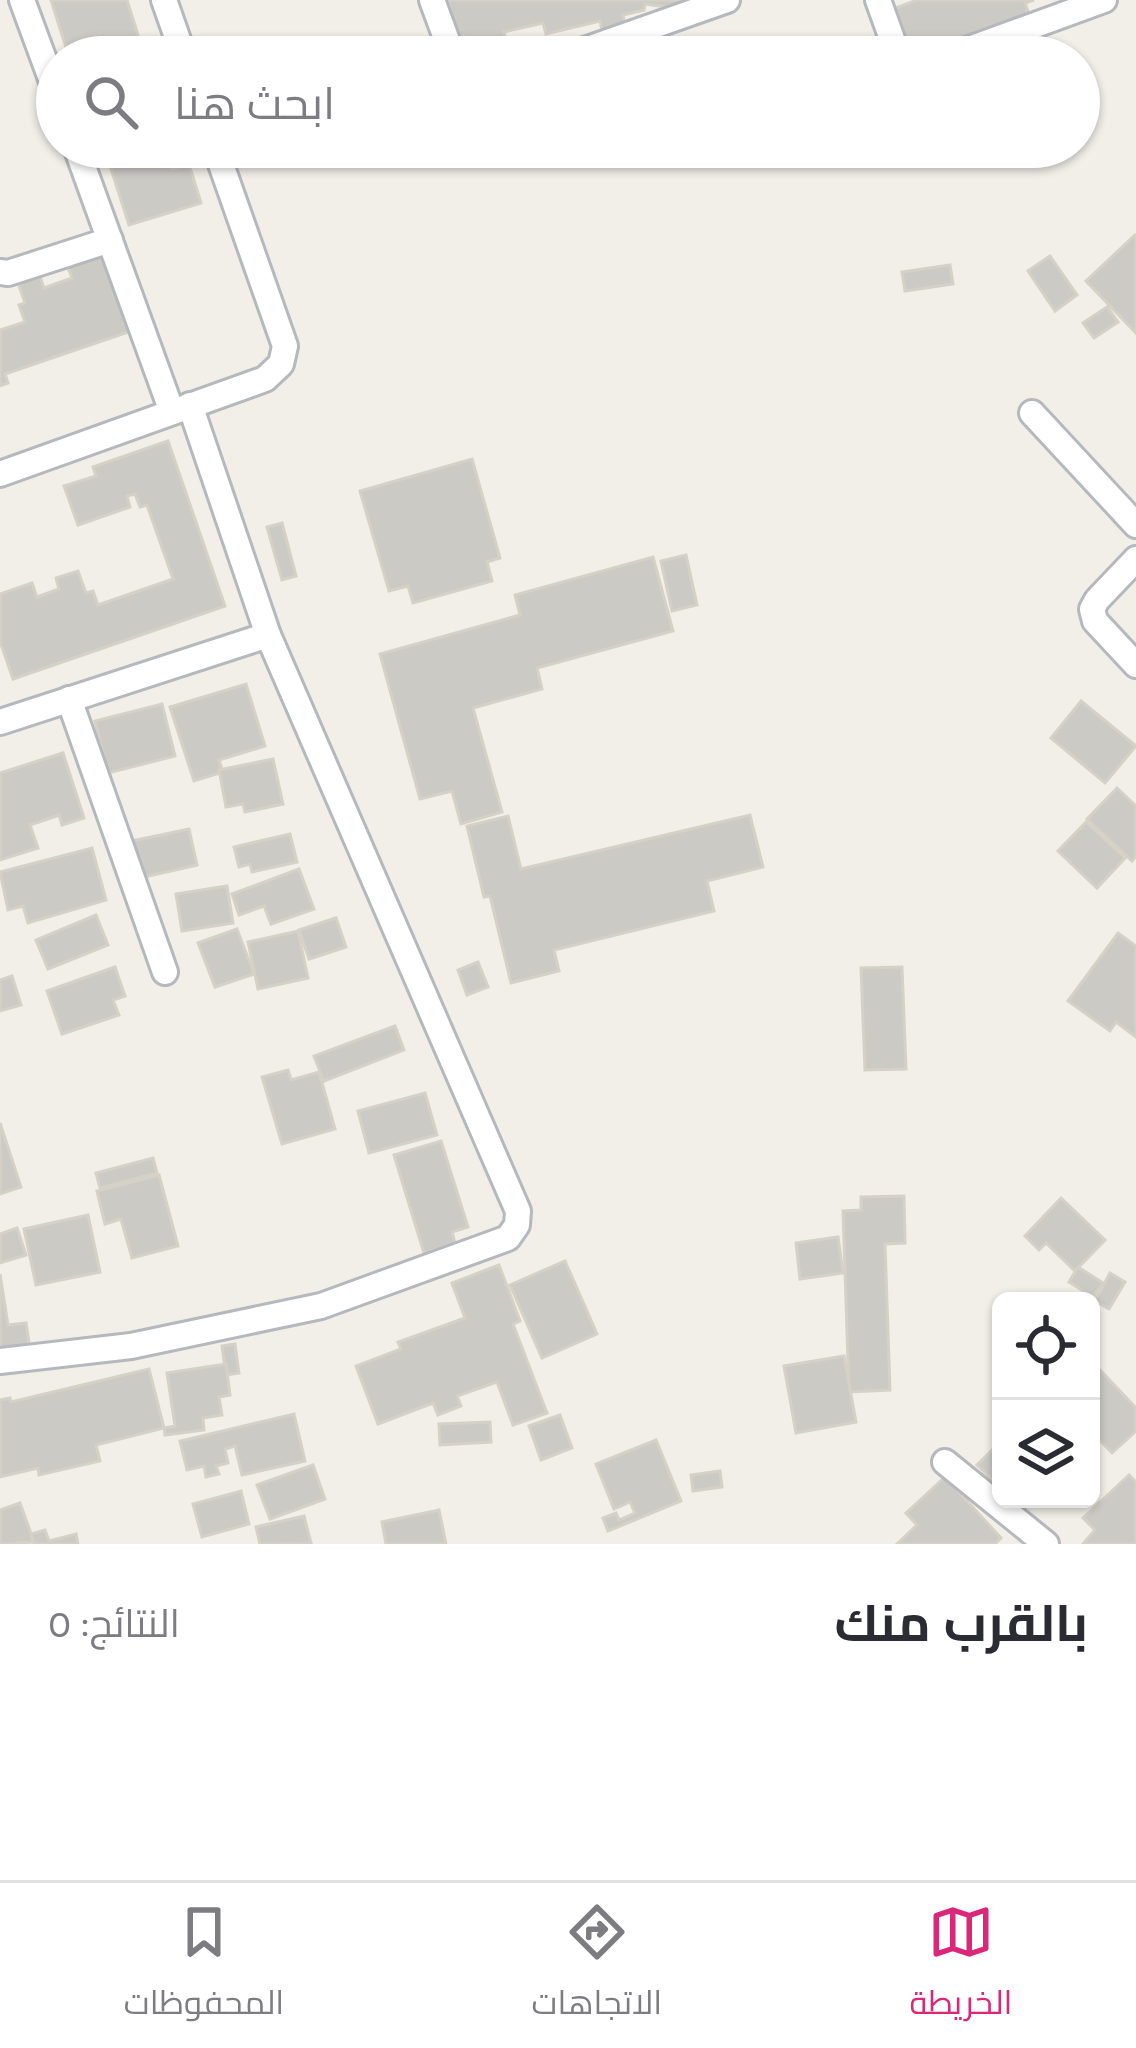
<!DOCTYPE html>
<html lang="ar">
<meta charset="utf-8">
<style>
body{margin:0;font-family:Karla,Cairo,sans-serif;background:#f2f2f3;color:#2b2b33;direction:rtl}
.controls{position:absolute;right:36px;bottom:36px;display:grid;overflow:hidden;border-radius:18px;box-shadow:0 3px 9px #0004}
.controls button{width:108px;height:108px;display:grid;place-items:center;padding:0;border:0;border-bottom:3px solid #e1e1e2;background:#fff;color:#2b2b33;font:60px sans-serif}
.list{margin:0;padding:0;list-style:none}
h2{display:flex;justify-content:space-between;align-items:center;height:156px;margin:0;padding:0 48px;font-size:51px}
h2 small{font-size:39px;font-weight:400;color:#7c7c81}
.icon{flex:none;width:66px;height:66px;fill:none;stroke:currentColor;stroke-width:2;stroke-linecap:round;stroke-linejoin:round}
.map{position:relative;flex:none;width:1136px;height:1544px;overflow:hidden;direction:ltr}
.search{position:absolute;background:#fff;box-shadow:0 3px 9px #0004;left:36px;right:36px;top:36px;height:132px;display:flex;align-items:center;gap:30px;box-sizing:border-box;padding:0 42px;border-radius:66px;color:#7c7c81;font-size:45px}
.sheet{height:336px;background:#fff}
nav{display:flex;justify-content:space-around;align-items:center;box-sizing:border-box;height:168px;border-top:3px solid #e1e1e2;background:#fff;font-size:33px;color:#7c7c81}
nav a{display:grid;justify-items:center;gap:6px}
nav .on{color:#db2777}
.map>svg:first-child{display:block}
</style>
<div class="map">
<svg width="1136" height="1544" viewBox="0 0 1136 1544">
<rect width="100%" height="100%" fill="#f1efe8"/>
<g fill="#cccac5" stroke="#d6d1c6" stroke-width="3">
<polygon points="51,0 127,0 145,57 69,57"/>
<polygon points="448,0 697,0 681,9 645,4 644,10 623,15 626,29 603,35 600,21 546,34 543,23 504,32 508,48 484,54 480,40 457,36"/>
<polygon points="917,0 1034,0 1025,3 1030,17 912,56 896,8"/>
<polygon points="104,147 165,147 172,169 189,164 201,203 129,225"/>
<polygon points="1135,235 1136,235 1136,333 1086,281"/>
<polygon points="108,251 134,330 5,374 8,383 0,386 0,330 25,322 19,305 25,303 17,280 28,276 30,280 40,277 44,288 72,278 67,265"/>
<polygon points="1050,256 1077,295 1055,311 1028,271"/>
<polygon points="950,265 953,284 905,291 902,272"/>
<polygon points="1107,307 1118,322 1094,338 1083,323"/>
<polygon points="168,441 225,606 13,679 0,641 0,594 32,583 37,597 59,589 56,578 78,571 86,593 93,591 98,605 173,579 147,505 140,507 135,494 127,496 130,507 78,525 64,486 96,476 93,467"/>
<polygon points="472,459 500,558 487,562 492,581 413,603 408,586 389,591 360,491"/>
<polygon points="282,523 296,576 282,580 267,527"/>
<polygon points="686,555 697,605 672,611 661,561"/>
<polygon points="653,557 673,631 537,668 542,689 473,708 502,812 461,824 452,791 420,799 380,654 520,615 515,595"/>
<polygon points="246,684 265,746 219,760 223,772 194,781 170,707"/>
<polygon points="1081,701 1136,746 1105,783 1051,738"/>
<polygon points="162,704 175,756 108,773 95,721"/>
<polygon points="63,753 84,818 62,825 59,815 30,825 38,848 0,860 0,773"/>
<polygon points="273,759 283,804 245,812 243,804 226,807 219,770"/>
<polygon points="1117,788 1136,806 1136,856 1132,861 1087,819"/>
<polygon points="750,815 763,867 707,881 714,911 554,950 559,971 511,983 490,896 484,897 467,826 508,816 521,869"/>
<polygon points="1086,822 1125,858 1097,888 1058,851"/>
<polygon points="189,829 197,865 140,878 132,841"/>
<polygon points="290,834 297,862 252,872 250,864 239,867 234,847"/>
<polygon points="92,848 106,900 28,923 23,906 8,910 0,872"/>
<polygon points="299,869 314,909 271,924 264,906 239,915 232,894"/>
<polygon points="227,886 233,923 182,931 176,894"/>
<polygon points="96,915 108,945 48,969 36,940"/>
<polygon points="336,918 346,947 309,959 299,930"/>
<polygon points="237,929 254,974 215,987 198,943"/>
<polygon points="298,931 308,978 258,989 248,942"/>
<polygon points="1118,933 1136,946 1136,1037 1116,1022 1110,1031 1068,1001"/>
<polygon points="478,962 488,987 467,995 458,970"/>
<polygon points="115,967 125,996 113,1000 119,1015 62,1034 47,991"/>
<polygon points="902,967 906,1069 865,1070 861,968"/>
<polygon points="12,976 21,1005 0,1011 0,980"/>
<polygon points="395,1026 404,1050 324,1081 314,1056"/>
<polygon points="288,1070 291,1080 319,1072 335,1129 282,1144 262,1077"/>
<polygon points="425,1093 437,1135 369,1153 358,1111"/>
<polygon points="0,1123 21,1187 0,1194"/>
<polygon points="441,1141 468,1227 452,1232 455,1243 424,1253 394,1155"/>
<polygon points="153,1158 157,1173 100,1188 96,1173"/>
<polygon points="159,1175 178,1246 132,1258 121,1219 105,1224 97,1191"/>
<polygon points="904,1196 905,1243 885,1244 890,1390 849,1392 843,1211 861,1210 861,1197"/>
<polygon points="1061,1198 1105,1240 1075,1271 1046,1243 1039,1250 1025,1236"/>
<polygon points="88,1215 100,1272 36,1285 24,1229"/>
<polygon points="17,1228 26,1255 0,1263 0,1234"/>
<polygon points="838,1237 843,1273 800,1279 796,1243"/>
<polygon points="565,1261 597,1334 542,1358 510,1285"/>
<polygon points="499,1265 520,1321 513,1324 547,1413 513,1425 497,1382 457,1396 461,1406 438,1415 433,1403 378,1424 356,1366 401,1349 398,1342 465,1318 452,1283"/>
<polygon points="1078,1267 1103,1283 1093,1297 1069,1282"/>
<polygon points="1110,1273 1125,1282 1109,1309 1095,1301"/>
<polygon points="0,1274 8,1325 26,1323 30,1349 0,1353"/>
<polygon points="235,1344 239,1373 226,1375 222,1346"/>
<polygon points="844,1356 856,1422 796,1433 784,1366"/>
<polygon points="226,1364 230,1395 219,1397 222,1415 203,1418 204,1430 165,1435 164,1428 175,1426 167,1373"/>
<polygon points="149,1369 164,1428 96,1445 100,1461 39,1475 38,1468 0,1477 0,1400 10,1398 11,1402"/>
<polygon points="1100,1370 1136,1408 1136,1431 1112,1453 1091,1431 1091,1378"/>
<polygon points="294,1414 305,1461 242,1475 235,1446 225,1449 228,1463 216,1466 219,1474 206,1477 204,1466 187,1470 180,1441"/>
<polygon points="560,1415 572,1448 541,1460 529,1426"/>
<polygon points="490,1422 491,1442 440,1445 439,1424"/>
<polygon points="656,1440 681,1501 608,1531 603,1518 616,1513 619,1520 635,1513 630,1502 614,1509 596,1464"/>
<polygon points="996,1446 1001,1451 1001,1488 977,1465"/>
<polygon points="313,1465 325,1499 270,1519 257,1485"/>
<polygon points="720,1471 722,1487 693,1491 691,1475"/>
<polygon points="1129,1475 1136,1482 1136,1544 1083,1544 1095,1530 1083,1518"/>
<polygon points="945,1477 1001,1538 995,1544 897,1544 917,1525 906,1513"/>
<polygon points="241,1491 249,1524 202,1537 193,1504"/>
<polygon points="20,1503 34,1542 0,1544 0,1510"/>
<polygon points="439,1510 446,1544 386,1544 382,1522"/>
<polygon points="304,1516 311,1543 260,1544 256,1527"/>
<polygon points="45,1530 49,1541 76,1534 78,1544 34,1544 31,1534"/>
</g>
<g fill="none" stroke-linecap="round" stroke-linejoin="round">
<g stroke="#b5b8bc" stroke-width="30">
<g id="minor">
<polyline points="22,0 57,95"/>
<polyline points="164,0 184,57"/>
<polyline points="432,0 453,57"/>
<polyline points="878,0 896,50 903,57"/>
<polyline points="565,57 727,0"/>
<polyline points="947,57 1104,0"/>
<polyline points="76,147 172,412"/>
<polyline points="0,272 8,273 110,240"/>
<polyline points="190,405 268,635"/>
<polyline points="1032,413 1136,525"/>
<polyline points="0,474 265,379 281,364 285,346 215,147"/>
<polyline points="1136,559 1097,600 1092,609 1095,621 1136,665"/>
<polyline points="69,699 165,972"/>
<polyline points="0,722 268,635 518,1211 517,1225 508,1238 321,1306 131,1346 0,1361"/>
<polyline points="945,1462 1046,1544"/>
</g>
</g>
<use href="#minor" stroke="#fff" stroke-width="24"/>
</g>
</svg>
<div class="controls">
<button><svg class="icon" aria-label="locate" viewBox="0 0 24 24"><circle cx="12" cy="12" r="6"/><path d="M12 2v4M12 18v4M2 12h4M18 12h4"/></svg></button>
<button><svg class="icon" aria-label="layers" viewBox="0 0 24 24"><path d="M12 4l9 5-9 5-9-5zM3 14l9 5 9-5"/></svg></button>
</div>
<div class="search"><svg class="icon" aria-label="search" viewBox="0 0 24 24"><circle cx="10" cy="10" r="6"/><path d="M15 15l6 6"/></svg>ابحث هنا</div>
</div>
<section class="sheet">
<h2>بالقرب منك<small>النتائج: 0</small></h2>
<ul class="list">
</ul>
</section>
<nav>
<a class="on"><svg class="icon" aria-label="map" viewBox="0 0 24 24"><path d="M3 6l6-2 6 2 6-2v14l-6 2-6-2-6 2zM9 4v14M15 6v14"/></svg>الخريطة</a>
<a><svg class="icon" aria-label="directions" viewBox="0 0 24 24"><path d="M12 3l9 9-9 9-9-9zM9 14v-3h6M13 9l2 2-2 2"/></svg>الاتجاهات</a>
<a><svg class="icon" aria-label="saved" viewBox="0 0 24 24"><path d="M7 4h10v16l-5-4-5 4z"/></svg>المحفوظات</a>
</nav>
